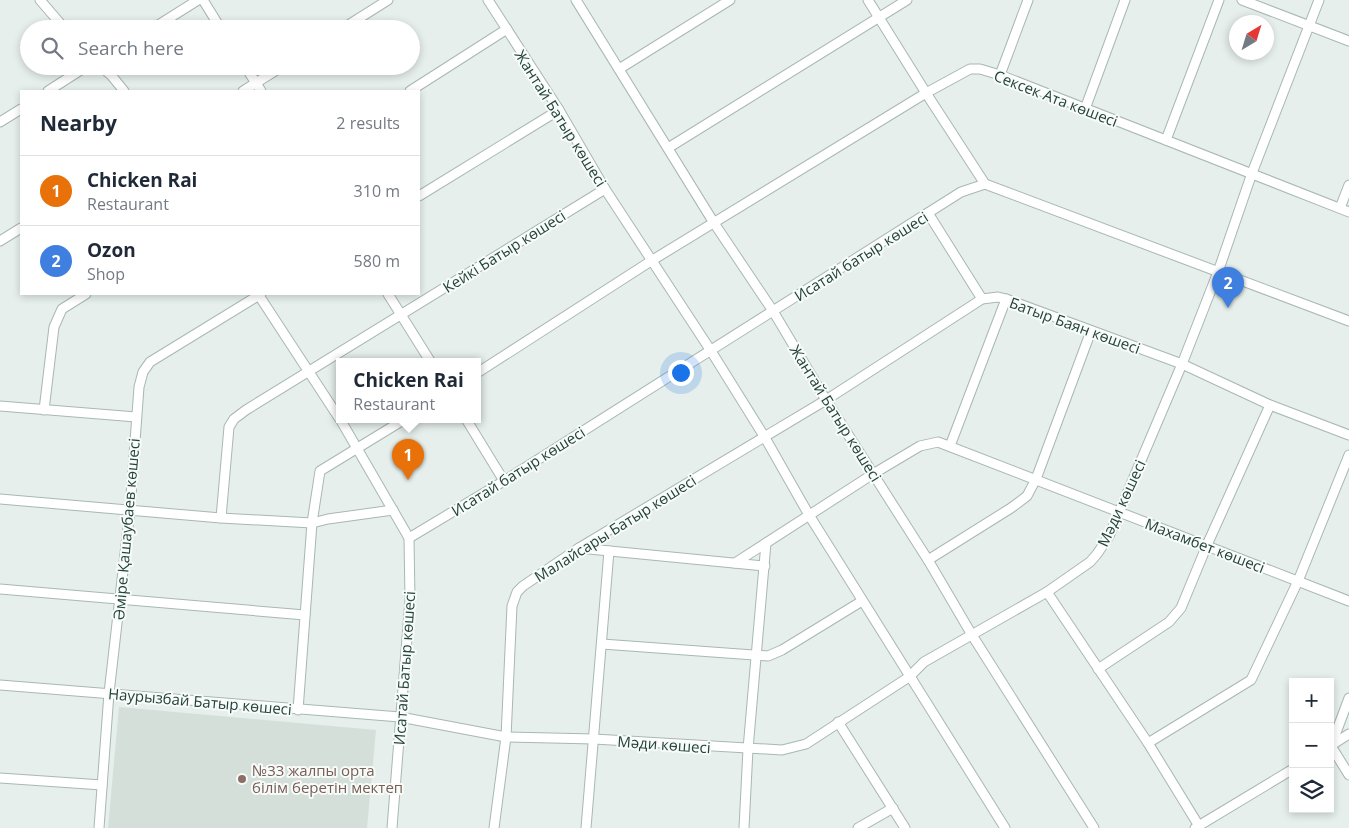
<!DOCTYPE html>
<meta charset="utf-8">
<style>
body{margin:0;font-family:"Open Sans",sans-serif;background:#f2f2f3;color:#1f2937}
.controls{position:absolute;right:15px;bottom:15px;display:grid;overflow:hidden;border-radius:0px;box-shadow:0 2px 8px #0003}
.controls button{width:45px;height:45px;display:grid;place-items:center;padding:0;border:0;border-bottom:1px solid #e0e1e3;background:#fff;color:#1f2937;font:25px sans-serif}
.compass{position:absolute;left:1229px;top:15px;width:45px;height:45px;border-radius:50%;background:#fff;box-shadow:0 2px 8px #0003;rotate:38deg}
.you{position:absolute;left:680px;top:372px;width:18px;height:18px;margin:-12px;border:4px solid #fff;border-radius:50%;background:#1a73e8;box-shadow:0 0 0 8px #1a73e833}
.badge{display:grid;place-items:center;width:32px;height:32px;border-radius:50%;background:#7f5249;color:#fff;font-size:16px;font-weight:700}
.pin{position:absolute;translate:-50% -41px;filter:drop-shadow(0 1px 2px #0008)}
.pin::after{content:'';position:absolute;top:26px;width:18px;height:15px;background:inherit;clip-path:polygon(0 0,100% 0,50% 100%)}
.popup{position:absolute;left:336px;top:358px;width:145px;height:65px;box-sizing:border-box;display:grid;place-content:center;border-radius:0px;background:#fff;filter:drop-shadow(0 1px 4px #0005);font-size:16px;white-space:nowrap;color:#747a83}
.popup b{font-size:19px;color:#1f2937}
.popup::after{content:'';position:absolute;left:50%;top:100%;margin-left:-10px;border:10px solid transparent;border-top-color:#fff}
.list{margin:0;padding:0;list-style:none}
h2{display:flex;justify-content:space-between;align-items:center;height:65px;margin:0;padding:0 20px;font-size:21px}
h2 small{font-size:16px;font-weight:400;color:#747a83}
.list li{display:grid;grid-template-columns:32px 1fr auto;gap:15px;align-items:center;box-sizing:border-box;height:70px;padding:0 20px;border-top:1px solid #e0e1e3}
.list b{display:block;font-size:19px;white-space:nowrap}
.list p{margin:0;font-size:16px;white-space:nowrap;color:#747a83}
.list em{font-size:16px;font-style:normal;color:#747a83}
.icon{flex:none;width:28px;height:28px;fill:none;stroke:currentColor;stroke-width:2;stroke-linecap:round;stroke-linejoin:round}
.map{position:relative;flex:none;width:1349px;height:828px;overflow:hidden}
.search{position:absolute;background:#fff;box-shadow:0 2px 8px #0003;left:20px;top:20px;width:400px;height:55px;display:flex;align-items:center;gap:12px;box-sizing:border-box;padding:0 18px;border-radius:28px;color:#747a83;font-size:19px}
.panel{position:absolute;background:#fff;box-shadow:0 2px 8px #0003;left:20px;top:90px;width:400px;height:205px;border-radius:0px}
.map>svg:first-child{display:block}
</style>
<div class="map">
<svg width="1349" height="828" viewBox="0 0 1349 828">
<rect width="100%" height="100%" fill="#e6efeb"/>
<polygon fill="#d4dfda" points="119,707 376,730 367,828 108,828"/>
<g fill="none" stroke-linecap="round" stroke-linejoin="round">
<g stroke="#a8b8b2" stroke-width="11">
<g id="minor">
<polyline points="40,0 65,29"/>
<polyline points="203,0 221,29"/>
<polyline points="488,0 559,110 605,189 711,351 764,436 809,515 1005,828"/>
<polyline points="576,0 714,223 773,311 826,400 928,560 972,635 1094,828"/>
<polyline points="868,0 926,93 985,184"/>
<polyline points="1242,0 1349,41"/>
<polyline points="152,29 198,0"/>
<polyline points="342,29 388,0"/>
<polyline points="100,66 111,75 124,91"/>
<polyline points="245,66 261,91"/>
<polyline points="619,69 730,0"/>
<polyline points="1000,75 1028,0"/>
<polyline points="48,91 87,66"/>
<polyline points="243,91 283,66"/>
<polyline points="410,91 507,29"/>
<polyline points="1085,109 1125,0"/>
<polyline points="0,122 21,109"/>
<polyline points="1166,140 1219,0"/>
<polyline points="668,148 907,0"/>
<polyline points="419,196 559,110"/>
<polyline points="1340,208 1349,185"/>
<polyline points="928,213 982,299"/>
<polyline points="0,241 21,228"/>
<polyline points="258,294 339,418"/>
<polyline points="388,294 430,361"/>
<polyline points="477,373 651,261 926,93 970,69 980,69 1000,75 1349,212"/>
<polyline points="0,406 136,417"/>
<polyline points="44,410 54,327 62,309 86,294"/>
<polyline points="340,419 409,538 410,600 392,828"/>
<polyline points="466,419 504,481"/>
<polyline points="950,446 1006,299"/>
<polyline points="0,499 221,518 312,523 328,519 393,510"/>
<polyline points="221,518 229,427 234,419 246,410 605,189"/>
<polyline points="409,538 504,481 961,192 985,184 1349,321"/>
<polyline points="579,548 765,566"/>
<polyline points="928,560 1011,508 1027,496 1036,479 1091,331"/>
<polyline points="735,563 873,474 920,446 938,442 1349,601"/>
<polyline points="0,589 305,615"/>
<polyline points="602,644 768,656 782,650 862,601"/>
<polyline points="1098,669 1169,622 1181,608 1207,545 1270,405"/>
<polyline points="0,685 400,717 506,737 594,739 782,750 806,744 909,677 924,662 1047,592"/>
<polyline points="298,710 312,523 320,471 405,419"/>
<polyline points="838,722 905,828"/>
<polyline points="1148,743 1251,680 1298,581 1349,455"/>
<polyline points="1330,746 1349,734"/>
<polyline points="1331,746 1349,698"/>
<polyline points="1331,746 1349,775"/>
<polyline points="0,778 102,785"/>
<polyline points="1199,826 1148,743 1047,592 1090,562 1097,554 1109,536 1182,364 1218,272 1252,173 1319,0"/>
<polyline points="99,828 109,693 130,510 139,387 143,372 150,362 261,294"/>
<polyline points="494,828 506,737 512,606 517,592 523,586 579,548 826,400 982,299 998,297 1006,299 1182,364 1270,405 1349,435"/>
<polyline points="586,828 609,551"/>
<polyline points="744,828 748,749 766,543"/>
<polyline points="858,828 893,808"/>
<polyline points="1195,828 1293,769"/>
</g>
</g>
<use href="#minor" stroke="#fff" stroke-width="9"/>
</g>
<circle fill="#8d6e63" stroke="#f7fbf9" stroke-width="2" cx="242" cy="779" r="5"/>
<g text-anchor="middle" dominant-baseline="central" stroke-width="4" stroke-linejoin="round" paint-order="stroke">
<g font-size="15" fill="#24423a" stroke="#f7fbf9">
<text transform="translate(1056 98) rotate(21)">Сексек Ата көшесі</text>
<text transform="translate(561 118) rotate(58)">Жантай Батыр көшесі</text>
<text transform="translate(504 251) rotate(-32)">Кейкі Батыр көшесі</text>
<text transform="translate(861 256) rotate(-32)">Исатай батыр көшесі</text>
<text transform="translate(1075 325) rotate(20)">Батыр Баян көшесі</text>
<text transform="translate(836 413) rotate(58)">Жантай Батыр көшесі</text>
<text transform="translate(518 471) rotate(-32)">Исатай батыр көшесі</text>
<text transform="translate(1121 503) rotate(-65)">Мәди көшесі</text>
<text transform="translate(615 528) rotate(-32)">Малайсары Батыр көшесі</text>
<text transform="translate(126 529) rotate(-85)">Әміре Қашаубаев көшесі</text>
<text transform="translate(1205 545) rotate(21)">Махамбет көшесі</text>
<text transform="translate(404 668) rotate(-86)">Исатай Батыр көшесі</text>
<text transform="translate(200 701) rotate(5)">Наурызбай Батыр көшесі</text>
<text transform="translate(664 744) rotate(4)">Мәди көшесі</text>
</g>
<g font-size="15" fill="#785e54" stroke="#f7fbf9" text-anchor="start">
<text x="252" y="770">№33 жалпы орта<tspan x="252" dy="17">білім беретін мектеп</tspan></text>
</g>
</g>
</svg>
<div class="controls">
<button>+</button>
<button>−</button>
<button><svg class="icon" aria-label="layers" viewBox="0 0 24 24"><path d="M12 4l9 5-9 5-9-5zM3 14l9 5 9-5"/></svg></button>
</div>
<svg class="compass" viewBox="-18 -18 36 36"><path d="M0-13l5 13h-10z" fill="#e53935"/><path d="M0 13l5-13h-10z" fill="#747a83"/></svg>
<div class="you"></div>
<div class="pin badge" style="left:408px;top:480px;background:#e8710a">1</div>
<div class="popup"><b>Chicken Rai</b>Restaurant</div>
<div class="pin badge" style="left:1228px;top:308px;background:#3f7fe0">2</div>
<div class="search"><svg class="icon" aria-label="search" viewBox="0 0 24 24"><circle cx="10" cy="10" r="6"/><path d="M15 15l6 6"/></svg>Search here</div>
<section class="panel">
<h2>Nearby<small>2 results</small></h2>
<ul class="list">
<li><span class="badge" style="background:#e8710a">1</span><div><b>Chicken Rai</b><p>Restaurant</p></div><em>310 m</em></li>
<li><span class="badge" style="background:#3f7fe0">2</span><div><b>Ozon</b><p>Shop</p></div><em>580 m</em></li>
</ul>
</section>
</div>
